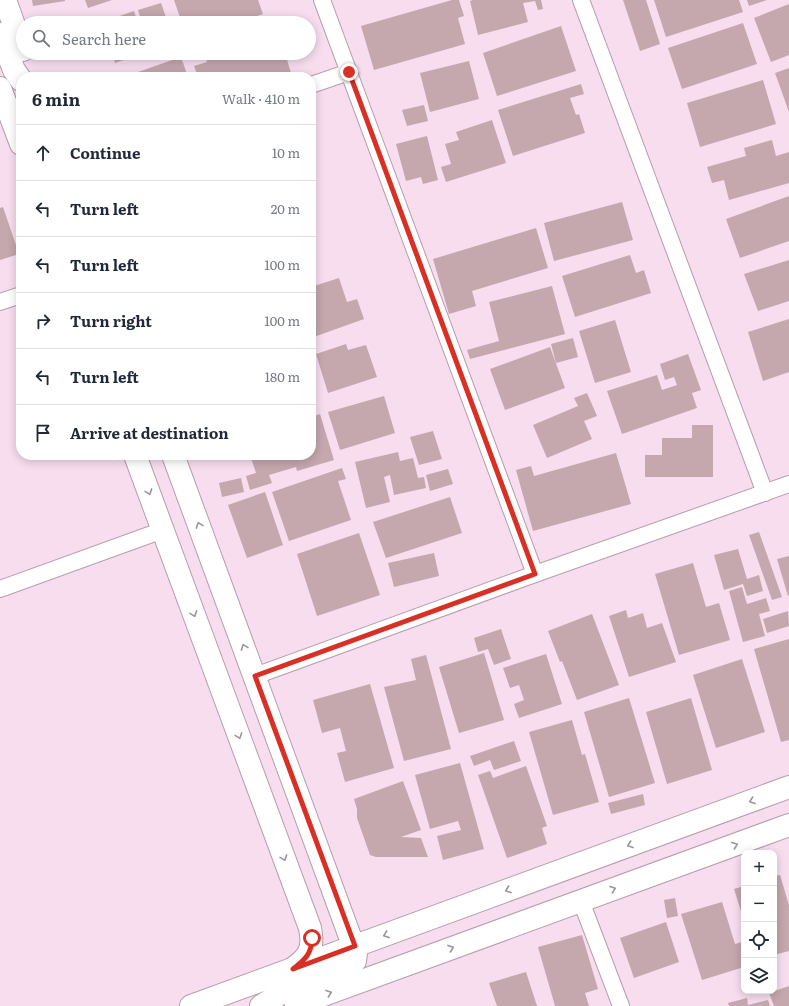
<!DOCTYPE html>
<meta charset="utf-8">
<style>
body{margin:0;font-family:Literata,serif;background:#f2f2f3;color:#1f2937}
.controls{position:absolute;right:12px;bottom:12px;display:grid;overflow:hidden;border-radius:8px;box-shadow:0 2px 10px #0003}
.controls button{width:36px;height:36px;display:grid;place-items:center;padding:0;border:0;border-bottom:1px solid #e0e1e3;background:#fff;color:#1f2937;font:20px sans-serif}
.stop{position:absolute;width:12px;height:12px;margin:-9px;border:3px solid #d93025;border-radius:50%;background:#fff}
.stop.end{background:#d93025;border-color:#fff;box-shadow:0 1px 4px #0008}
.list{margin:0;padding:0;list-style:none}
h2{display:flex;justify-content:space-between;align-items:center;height:52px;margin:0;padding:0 16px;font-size:17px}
h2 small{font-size:13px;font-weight:400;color:#747a83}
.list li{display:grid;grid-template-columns:26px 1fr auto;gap:12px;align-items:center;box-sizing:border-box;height:56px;padding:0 16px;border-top:1px solid #e0e1e3}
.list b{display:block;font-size:15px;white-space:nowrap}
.list em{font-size:13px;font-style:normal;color:#747a83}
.icon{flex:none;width:22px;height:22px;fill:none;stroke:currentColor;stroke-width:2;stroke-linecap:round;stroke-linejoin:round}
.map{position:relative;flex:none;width:789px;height:1006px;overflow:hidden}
.search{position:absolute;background:#fff;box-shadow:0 2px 10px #0003;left:16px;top:16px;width:300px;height:44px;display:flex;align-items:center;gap:10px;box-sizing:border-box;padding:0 14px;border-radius:22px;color:#747a83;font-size:15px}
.panel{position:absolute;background:#fff;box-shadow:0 2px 10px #0003;left:16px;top:72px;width:300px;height:388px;border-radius:16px}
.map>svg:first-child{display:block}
</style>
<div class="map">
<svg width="789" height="1006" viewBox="0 0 789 1006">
<rect width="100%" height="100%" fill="#f7ddee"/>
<g fill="#c5a7ae">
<polygon points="32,0 65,0 65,1 33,6"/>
<polygon points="85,0 112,0 88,8"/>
<polygon points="174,0 258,0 263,14 237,23 182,23"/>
<polygon points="452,0 459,0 464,16 458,18 465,44 374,70 361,26"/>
<polygon points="473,0 541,0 543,9 538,10 535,1 523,3 528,22 478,35 470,1"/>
<polygon points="623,0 646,0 660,44 640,51"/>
<polygon points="654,0 739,0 743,12 666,37"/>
<polygon points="747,0 767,0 749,6"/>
<polygon points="161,3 168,23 142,23 138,10"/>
<polygon points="789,4 789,55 771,62 754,18"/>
<polygon points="134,11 138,23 102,23 102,22"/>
<polygon points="743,23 757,64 682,89 668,48"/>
<polygon points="561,26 576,71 497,96 483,53"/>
<polygon points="112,53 134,53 135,56 115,63"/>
<polygon points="204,53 285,53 291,73 277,77 198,77 194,66 207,62"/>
<polygon points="181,57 188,77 140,77 138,72"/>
<polygon points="469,61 479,99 430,112 420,73"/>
<polygon points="789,68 789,112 775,73"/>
<polygon points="82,73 82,77 66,77 66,75"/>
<polygon points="763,80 776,124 700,147 687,103"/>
<polygon points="581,84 584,94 570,98 576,115 579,114 585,133 513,156 498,110"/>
<polygon points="424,105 428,121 407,126 402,110"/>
<polygon points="492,120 506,163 446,182 441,167 451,164 445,144 459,140 456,132"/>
<polygon points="427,136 438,180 423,184 421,177 406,181 396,144"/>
<polygon points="772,140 776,156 789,152 789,183 729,200 724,180 712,183 707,167 746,156 744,148"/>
<polygon points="789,196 789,241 740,258 726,219"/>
<polygon points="622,202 633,240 554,261 544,223"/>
<polygon points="3,207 19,254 0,260 0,208"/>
<polygon points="536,228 548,268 472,291 476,306 449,314 433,259"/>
<polygon points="630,255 636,273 644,270 651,293 575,317 562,276"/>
<polygon points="789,260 789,301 758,311 744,274"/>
<polygon points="339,278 347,302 357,299 364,319 311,338 311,287"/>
<polygon points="552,286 565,334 470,359 467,350 499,341 489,302"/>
<polygon points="789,319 789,372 763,381 748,332"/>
<polygon points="615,320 631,372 595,383 579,331"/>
<polygon points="573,338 578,357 556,363 551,344"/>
<polygon points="346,344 348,350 366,345 377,377 328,393 316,354"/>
<polygon points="550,347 565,388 505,410 490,369"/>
<polygon points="688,354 701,390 692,393 697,408 622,434 607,391 657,375 662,390 677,385 674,377 665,380 660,364"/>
<polygon points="587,393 597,416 584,421 592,439 547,458 533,425 578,406 574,398"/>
<polygon points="384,396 395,433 340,450 328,412"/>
<polygon points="320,414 334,460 297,471 296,467 269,475 272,483 250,490 246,476 256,473 250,455 311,455 311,417"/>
<polygon points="692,425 713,425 713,477 645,477 645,455 662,455 662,438 692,438"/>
<polygon points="433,431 442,459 419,465 410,437"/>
<polygon points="398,452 400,461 413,458 418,478 424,477 426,488 394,495 390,475 384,477 390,502 366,508 355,462"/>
<polygon points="616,453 631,504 533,531 516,470 531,466 534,476"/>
<polygon points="342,468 346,479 338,481 351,520 289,541 272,492"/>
<polygon points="448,469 453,484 430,491 426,475"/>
<polygon points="241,478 244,492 222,497 219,483"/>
<polygon points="265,492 283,545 247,558 228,505"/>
<polygon points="450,497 462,533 386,558 373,522"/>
<polygon points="759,532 782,597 772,600 749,535"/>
<polygon points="359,533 380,595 317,616 297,554"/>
<polygon points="738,549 747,579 759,575 763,591 747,596 743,584 724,590 714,555"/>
<polygon points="434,553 439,576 394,587 388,563"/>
<polygon points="789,556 789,595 788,596 777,559"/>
<polygon points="693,563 706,607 719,603 730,640 679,655 655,574"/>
<polygon points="742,587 747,604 766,598 770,611 759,614 765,636 743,642 729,591"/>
<polygon points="626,610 628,618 643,613 647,628 662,623 676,662 629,677 609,616"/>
<polygon points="788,611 789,626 767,633 763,619"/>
<polygon points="592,614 619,685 577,700 562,661 560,662 548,631"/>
<polygon points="501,629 511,659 494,665 488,649 478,652 474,638"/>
<polygon points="789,639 789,740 781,742 754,649"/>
<polygon points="484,653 504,720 459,733 439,667"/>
<polygon points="546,654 562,704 519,718 514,704 524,700 519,685 510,688 503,668"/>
<polygon points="426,655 451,749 404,761 384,687 416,680 411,659"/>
<polygon points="742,659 765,732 716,748 693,675"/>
<polygon points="370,684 394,768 345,782 337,753 346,751 340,728 322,733 313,700"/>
<polygon points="629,698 655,783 609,797 584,712"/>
<polygon points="691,698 712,770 667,784 646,712"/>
<polygon points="572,720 582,755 585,754 599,802 553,815 529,732"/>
<polygon points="514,741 521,761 494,770 490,760 474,766 470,756"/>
<polygon points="460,763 484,849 443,860 437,836 461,830 458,821 430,829 415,775"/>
<polygon points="526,766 547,826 542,828 547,844 507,858 478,775 490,771 493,778"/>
<polygon points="403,781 421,830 401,837 421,838 428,857 376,857 370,855 357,818 357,809 354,799"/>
<polygon points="643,794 645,805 611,814 608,803"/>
<polygon points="780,875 789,905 789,951 774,955 774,876"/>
<polygon points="744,886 744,921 734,889"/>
<polygon points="675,898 678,916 667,918 664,900"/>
<polygon points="722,902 735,944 742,942 744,949 744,967 702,980 681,914"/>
<polygon points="666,922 679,962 634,978 620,938"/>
<polygon points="582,935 598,989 585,993 589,1006 555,1006 538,947"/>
<polygon points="526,972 537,1006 497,1006 489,983"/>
<polygon points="789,986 789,1006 774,1006 769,993"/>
<polygon points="747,998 748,1005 768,1000 770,1006 729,1006 728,1003"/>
</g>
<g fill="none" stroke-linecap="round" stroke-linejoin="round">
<g stroke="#b69eae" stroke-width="18">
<g id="street">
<polyline points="322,0 535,574"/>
<polyline points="581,0 765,493"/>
<polyline points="311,85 349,72"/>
<polyline points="0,302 21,295"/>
<polyline points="0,589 163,530"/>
<polyline points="255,676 535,574 789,484"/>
<polyline points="581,901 621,1006"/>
</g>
</g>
<g stroke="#b69eae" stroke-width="24">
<g id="secondary">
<polyline points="5,0 23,50"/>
<polyline points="0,34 14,70 21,80"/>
<polyline points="0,88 21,144"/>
<path d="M135 455 310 928C314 947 310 956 295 967"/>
<polyline points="173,455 356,953 355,961 344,971 280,994 261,1006"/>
<polyline points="296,1005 789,825"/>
<polyline points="191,1006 789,787"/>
</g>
</g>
<use href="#street" stroke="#fff" stroke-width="16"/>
<use href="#secondary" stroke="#fff" stroke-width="22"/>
</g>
<defs><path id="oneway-chevron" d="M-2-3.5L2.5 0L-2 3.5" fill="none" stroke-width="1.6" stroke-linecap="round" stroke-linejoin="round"/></defs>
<g stroke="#999598">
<use href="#oneway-chevron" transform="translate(149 492) rotate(70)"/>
<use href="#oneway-chevron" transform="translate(199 525) rotate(-110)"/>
<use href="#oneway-chevron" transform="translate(194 614) rotate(70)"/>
<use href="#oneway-chevron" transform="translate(244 647) rotate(-110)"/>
<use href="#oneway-chevron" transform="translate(239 736) rotate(70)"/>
<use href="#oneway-chevron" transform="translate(752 801) rotate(160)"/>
<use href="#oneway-chevron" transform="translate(630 845) rotate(160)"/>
<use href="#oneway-chevron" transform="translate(735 845) rotate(-20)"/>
<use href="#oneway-chevron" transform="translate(284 858) rotate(70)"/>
<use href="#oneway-chevron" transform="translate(613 889) rotate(-20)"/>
<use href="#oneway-chevron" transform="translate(508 890) rotate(160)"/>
<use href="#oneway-chevron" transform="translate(386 935) rotate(160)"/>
<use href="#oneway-chevron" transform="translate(451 948) rotate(-20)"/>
<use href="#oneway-chevron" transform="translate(329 993) rotate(-20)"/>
</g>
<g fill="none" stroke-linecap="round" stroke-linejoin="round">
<path stroke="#d93025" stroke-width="5" d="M312 938C312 953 305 960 293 969L355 946 255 676 535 574 349 72"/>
</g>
</svg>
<div class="controls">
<button>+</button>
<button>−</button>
<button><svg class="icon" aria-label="locate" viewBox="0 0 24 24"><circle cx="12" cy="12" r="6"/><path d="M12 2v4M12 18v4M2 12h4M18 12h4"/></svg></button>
<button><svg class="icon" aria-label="layers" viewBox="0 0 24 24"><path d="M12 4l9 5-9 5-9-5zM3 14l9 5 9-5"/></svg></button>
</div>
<div class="stop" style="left:312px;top:938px"></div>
<div class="stop end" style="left:349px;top:72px"></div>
<div class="search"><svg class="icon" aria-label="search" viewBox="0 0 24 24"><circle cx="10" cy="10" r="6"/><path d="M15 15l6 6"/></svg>Search here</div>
<section class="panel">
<h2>6 min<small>Walk · 410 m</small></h2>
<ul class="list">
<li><svg class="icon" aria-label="ahead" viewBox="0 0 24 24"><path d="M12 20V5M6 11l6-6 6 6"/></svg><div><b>Continue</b></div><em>10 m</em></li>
<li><svg class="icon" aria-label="left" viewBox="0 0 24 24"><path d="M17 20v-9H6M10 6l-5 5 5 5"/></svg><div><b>Turn left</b></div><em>20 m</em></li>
<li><svg class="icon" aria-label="left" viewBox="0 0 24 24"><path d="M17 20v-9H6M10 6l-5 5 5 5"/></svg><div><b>Turn left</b></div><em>100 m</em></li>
<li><svg class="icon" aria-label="right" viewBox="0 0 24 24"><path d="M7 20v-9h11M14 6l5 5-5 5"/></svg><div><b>Turn right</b></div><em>100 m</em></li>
<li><svg class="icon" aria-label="left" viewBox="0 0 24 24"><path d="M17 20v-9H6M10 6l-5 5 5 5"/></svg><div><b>Turn left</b></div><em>180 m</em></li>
<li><svg class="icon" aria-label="arrive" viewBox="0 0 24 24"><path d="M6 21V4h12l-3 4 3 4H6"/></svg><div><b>Arrive at destination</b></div></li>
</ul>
</section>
</div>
